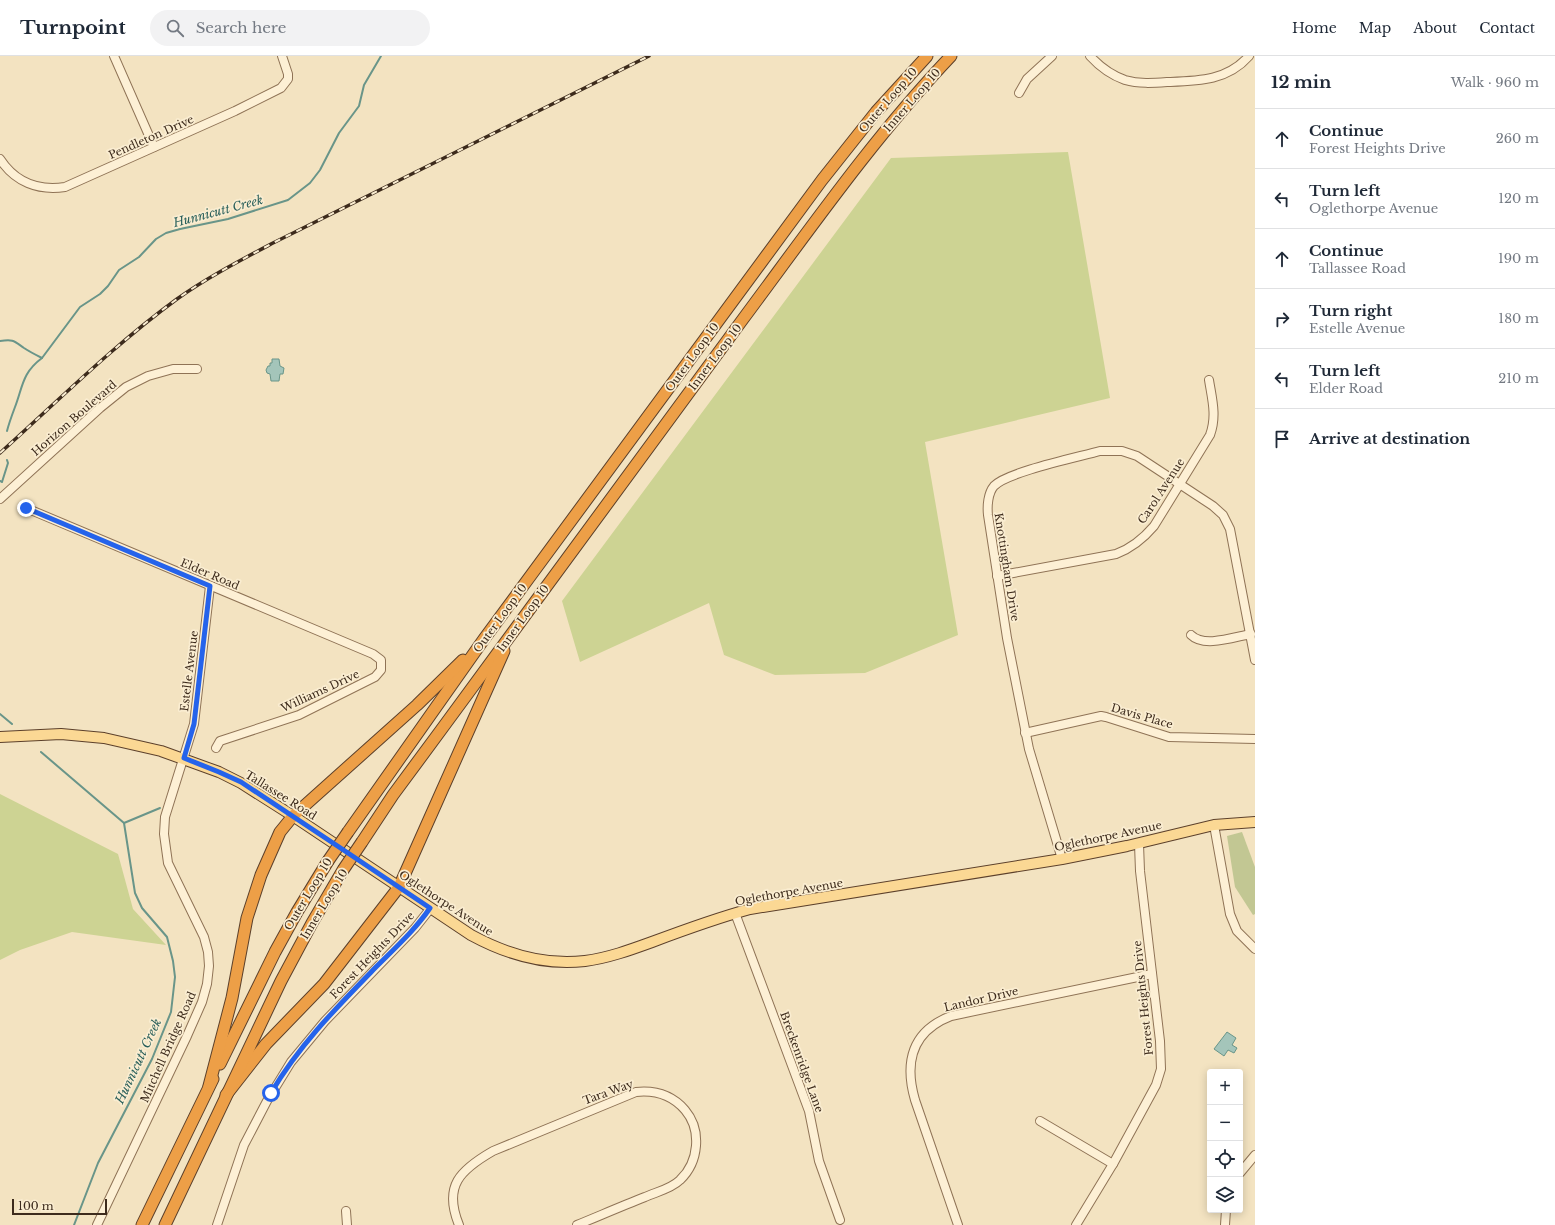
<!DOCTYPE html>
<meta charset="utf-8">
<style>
body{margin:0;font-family:"Libre Baskerville",serif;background:#f2f2f3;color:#1f2937}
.controls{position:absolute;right:12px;bottom:12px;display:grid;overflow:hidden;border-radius:4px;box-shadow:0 2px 10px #0003}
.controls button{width:36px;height:36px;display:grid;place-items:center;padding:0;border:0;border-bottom:1px solid #e0e1e3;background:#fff;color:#1f2937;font:20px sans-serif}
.scale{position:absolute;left:12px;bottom:10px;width:95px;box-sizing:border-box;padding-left:4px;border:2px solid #3d2b1c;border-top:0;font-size:11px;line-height:14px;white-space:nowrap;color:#3d2b1c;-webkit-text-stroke:3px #faedd1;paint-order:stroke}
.stop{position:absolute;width:12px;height:12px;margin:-9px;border:3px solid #2563eb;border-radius:50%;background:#fff}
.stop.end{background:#2563eb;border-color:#fff;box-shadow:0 1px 4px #0008}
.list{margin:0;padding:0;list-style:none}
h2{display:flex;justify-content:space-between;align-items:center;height:52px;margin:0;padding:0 16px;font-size:17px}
h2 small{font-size:13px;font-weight:400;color:#747a83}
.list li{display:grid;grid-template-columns:26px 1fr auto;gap:12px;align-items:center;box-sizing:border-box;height:60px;padding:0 16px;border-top:1px solid #e0e1e3}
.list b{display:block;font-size:15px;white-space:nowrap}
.list p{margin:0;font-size:13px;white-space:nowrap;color:#747a83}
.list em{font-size:13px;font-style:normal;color:#747a83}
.icon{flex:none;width:22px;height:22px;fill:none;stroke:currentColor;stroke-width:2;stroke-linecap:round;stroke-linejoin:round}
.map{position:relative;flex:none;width:1255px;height:1169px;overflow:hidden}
header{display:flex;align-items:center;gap:24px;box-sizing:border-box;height:56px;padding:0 20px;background:#fff;border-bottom:1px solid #e0e1e3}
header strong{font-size:19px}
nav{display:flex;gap:22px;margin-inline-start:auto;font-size:14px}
.search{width:280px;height:36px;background:#f2f2f3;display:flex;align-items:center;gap:10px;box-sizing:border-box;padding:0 14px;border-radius:22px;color:#747a83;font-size:15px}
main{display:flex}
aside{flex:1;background:#fff}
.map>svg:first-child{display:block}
</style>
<header>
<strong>Turnpoint</strong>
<div class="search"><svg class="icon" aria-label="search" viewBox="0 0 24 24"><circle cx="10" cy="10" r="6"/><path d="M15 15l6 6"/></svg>Search here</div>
<nav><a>Home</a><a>Map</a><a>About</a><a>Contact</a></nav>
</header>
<main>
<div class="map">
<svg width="1255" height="1169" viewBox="0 0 1255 1169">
<rect width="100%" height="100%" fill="#f3e3c1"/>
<g fill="#cdd393">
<polygon points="1068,96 1110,342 925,386 958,579 865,617 775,619 724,599 709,547 580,606 562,545 891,102"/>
<polygon points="0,738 118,798 133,853 166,889 72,876 20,894 0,904"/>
</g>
<polygon fill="#c2c793" points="1242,776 1255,811 1255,858 1253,859 1235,831 1227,780"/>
<g fill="#a4c5ba" stroke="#699589">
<polygon points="272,303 279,303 280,310 284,312 283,318 280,318 279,325 271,325 270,318 267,317 266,314 268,310 270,310 270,307 272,307"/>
<polygon points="1227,976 1236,982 1232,989 1237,992 1234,997 1228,994 1224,1000 1214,993"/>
</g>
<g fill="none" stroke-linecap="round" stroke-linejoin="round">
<g stroke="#699589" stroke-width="2">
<path d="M0 285C14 283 14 285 24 292 30 296 36 299 42 302"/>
<path d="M7 375C9 367 12 359 15 351 23 330 22 317 42 302L80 251 100 238 108 230 119 214 139 201 156 183 166 177 180 173 228 163 288 144 310 127 320 114 339 77 359 50 364 29 381 0"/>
<polyline points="0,425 2,426 8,407 7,404"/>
<polyline points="0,658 12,668"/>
<polyline points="41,696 124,767 135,837 142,852 167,881 173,905 175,921 171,956 152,1003 98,1107 74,1169"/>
<polyline points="124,767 160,752"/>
</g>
<g stroke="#8f7356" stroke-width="10">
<g id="minor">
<polyline points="114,0 154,91"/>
<path d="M1090 0C1100 11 1111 19 1125 24 1139 28 1153 27 1167 26 1198 25 1227 25 1249 0"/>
<polyline points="1019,37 1027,23 1052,0"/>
<path d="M0 103C15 126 38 135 65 131L235 55 281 32 288 23V18L282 0"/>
<polyline points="0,443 100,352 126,331 148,320 173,313 197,313"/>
<polyline points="26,452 373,598 381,604 381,614 375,621 299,659 223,684 220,685 216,692"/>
<path d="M997 520 1116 498C1132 492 1143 483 1154 470L1210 379C1217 360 1212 343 1209 324"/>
<path d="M1191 579C1204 592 1234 581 1251 578"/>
<polyline points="1025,677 1101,660 1106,661 1169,681 1255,683"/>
<polyline points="1214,769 1230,858 1237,875 1255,893"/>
<path d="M1062 803 1029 693 1007 582 988 459C987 450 988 437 994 430 1007 416 1079 401 1100 395H1122L1137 400 1213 450 1223 459 1230 473 1255 604"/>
<polyline points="735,857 809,1055 819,1105 840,1164"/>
<polyline points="1040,1065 1113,1108"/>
<polyline points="1240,1117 1255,1099"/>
<polyline points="346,1155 347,1169"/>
<polyline points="97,1169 187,980 202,946 207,928 209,910 208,896 204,881 168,807 164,778 165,761 194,668 210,530"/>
<polyline points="217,1169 244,1089 267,1045 291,1006 325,965 415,872 430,853"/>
<path d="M459 1169C443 1130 460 1114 493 1095L636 1036C655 1034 672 1039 685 1054 702 1074 699 1106 680 1124 671 1133 656 1136 645 1141 622 1150 599 1160 577 1169"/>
<path d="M958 1169 915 1044C904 1006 912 975 951 960L1152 918"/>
<polyline points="1076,1169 1113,1108 1156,1029 1161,1013 1160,985 1140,815 1139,788"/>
<polyline points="1225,1169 1226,1154"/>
</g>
</g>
<g stroke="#5c402b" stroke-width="12">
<path id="major" d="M0 681 61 678 104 682 161 695 219 716 241 727 293 760 471 879C506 898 544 910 585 905 608 902 630 894 652 886 684 874 717 862 750 853L1062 803 1127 790 1214 769 1255 766"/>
</g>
<g stroke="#5c402b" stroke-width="13">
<g id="highway">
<polyline points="348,776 484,583 822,124 876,56 927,0"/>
<path d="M362 786 393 739 441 674C541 537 642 400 743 263 810 173 874 81 951 0"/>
<polyline points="220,1008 275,896 297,856 328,805"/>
<polyline points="209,1030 232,942 247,862 261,819 280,776 293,760 417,649 463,604"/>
<polyline points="226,1039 266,988 324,928 399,831 504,595"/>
<polyline points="142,1169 213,1023"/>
<polyline points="165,1169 281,925 312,867 343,814"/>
</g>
</g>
<use href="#minor" stroke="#fdf0d5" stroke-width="8"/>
<use href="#major" stroke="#fbd894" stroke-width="10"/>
<use href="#highway" stroke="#ed9f47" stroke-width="11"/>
<g stroke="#3d2b1c" stroke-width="3.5">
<path id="rail" d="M0 397C58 345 114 289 177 243 208 221 241 204 275 186L649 0"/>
</g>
<use href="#rail" stroke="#faedd1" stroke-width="2" stroke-dasharray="6" stroke-linecap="butt"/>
<g stroke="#5c402b" stroke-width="13" stroke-linecap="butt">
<g id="highway-bridge">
<polyline points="328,805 348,776"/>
<polyline points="343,814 362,786"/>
</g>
</g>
<use href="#highway-bridge" stroke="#ed9f47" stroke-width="11"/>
</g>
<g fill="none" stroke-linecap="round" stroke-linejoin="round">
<path stroke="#2563eb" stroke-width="5" d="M26 452 210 530 194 668 184 702 219 716 241 726 336 789 430 852C415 874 395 892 376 911 338 950 299 989 271 1037"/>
</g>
<g text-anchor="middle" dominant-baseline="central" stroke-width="3.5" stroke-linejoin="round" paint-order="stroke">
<g font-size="11" fill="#3d2b1c" stroke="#faedd1">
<text transform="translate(888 44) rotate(-49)">Outer Loop 10</text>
<text transform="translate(912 44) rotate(-49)">Inner Loop 10</text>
<text transform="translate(151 81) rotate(-24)">Pendleton Drive</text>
<text transform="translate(692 301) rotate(-54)">Outer Loop 10</text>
<text transform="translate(715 301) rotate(-53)">Inner Loop 10</text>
<text transform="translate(74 362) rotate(-41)">Horizon Boulevard</text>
<text transform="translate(1161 435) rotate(-57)">Carol Avenue</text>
<text transform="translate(1007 511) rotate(81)">Knottingham Drive</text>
<text transform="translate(210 518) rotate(23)">Elder Road</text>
<text transform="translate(500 562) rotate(-54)">Outer Loop 10</text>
<text transform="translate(523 562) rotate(-54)">Inner Loop 10</text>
<text transform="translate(189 615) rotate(-83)">Estelle Avenue</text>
<text transform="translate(320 635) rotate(-25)">Williams Drive</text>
<text transform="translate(1142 660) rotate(16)">Davis Place</text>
<text transform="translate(281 739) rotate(32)">Tallassee Road</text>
<text transform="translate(1108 780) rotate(-12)">Oglethorpe Avenue</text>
<text transform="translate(789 836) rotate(-10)">Oglethorpe Avenue</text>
<text transform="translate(308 838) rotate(-59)">Outer Loop 10</text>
<text transform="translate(446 847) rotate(33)">Oglethorpe Avenue</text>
<text transform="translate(324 848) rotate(-59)">Inner Loop 10</text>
<text transform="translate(372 899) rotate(-46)">Forest Heights Drive</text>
<text transform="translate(1143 942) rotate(-96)">Forest Heights Drive</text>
<text transform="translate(981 943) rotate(-13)">Landor Drive</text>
<text transform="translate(168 991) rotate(-66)">Mitchell Bridge Road</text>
<text transform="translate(802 1006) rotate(70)">Breckenridge Lane</text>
<text transform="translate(608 1036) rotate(-20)">Tara Way</text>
</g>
<g font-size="12" font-style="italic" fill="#295f5a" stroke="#faedd1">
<text transform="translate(218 155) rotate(-15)">Hunnicutt Creek</text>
<text transform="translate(138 1005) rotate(-65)">Hunnicutt Creek</text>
</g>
</g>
</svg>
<div class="controls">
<button>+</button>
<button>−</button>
<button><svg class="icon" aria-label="locate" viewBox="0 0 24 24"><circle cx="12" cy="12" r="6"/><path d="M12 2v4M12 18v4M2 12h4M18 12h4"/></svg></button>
<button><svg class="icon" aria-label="layers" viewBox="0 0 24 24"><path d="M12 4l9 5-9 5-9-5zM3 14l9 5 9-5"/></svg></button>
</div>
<div class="scale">100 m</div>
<div class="stop" style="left:271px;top:1037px"></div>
<div class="stop end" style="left:26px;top:452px"></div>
</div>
<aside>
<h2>12 min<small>Walk · 960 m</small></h2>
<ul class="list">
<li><svg class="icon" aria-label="ahead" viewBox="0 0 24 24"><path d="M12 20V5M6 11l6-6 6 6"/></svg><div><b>Continue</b><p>Forest Heights Drive</p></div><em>260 m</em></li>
<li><svg class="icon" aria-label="left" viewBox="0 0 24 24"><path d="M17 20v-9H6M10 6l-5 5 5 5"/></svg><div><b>Turn left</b><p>Oglethorpe Avenue</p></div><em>120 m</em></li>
<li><svg class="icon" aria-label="ahead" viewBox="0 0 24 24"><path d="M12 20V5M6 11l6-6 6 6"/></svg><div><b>Continue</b><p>Tallassee Road</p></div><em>190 m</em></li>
<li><svg class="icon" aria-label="right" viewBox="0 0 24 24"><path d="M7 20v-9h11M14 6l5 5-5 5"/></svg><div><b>Turn right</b><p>Estelle Avenue</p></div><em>180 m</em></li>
<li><svg class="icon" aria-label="left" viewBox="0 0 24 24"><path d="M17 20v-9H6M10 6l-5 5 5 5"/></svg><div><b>Turn left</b><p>Elder Road</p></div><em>210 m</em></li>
<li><svg class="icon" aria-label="arrive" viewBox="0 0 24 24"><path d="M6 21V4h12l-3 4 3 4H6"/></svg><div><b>Arrive at destination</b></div></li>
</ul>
</aside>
</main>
